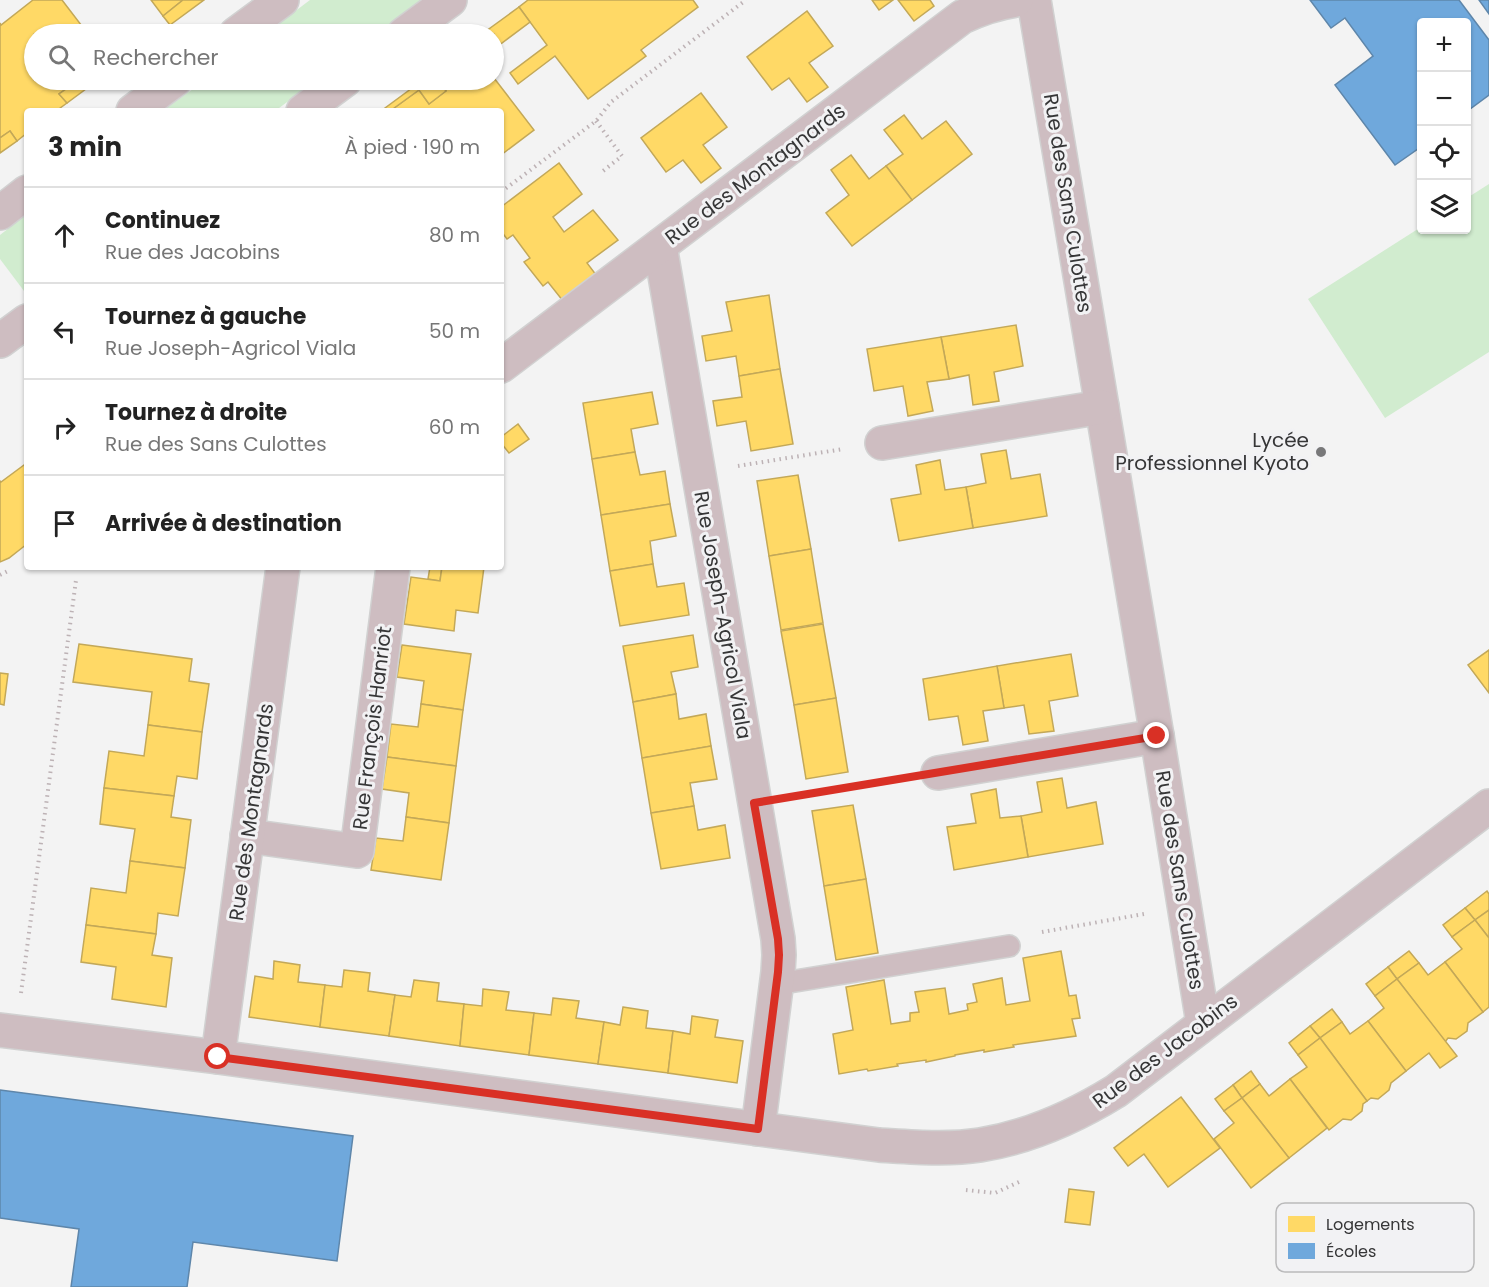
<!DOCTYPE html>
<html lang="fr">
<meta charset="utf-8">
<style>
body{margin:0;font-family:Poppins,sans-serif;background:#f2f2f2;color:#222}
.controls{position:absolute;right:18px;top:18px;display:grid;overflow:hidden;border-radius:6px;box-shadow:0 2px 4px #0004}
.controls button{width:54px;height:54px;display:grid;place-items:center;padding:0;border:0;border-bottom:2px solid #e0e0e0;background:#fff;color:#222;font:30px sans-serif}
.stop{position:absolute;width:18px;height:18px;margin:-14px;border:4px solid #d93025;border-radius:50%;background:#fff}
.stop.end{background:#d93025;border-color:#fff;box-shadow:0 2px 6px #0008}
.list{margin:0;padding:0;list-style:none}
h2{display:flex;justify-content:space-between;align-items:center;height:78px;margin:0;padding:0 24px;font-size:26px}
h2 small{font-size:20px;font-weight:400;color:#767676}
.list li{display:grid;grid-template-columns:39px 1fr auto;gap:18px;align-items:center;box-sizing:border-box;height:96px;padding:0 24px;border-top:2px solid #e0e0e0}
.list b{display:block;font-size:22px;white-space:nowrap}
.list p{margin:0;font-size:20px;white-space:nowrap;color:#767676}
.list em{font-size:20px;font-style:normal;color:#767676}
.icon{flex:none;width:33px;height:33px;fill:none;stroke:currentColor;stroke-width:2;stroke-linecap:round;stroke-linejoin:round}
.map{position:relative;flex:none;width:1489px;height:1287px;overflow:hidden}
.search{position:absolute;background:#fff;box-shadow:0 2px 4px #0004;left:24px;top:24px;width:480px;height:66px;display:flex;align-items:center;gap:15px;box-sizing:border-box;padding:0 21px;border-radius:33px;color:#767676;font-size:22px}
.panel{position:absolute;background:#fff;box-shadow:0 2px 4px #0004;left:24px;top:108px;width:480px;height:462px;border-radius:6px}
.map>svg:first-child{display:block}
</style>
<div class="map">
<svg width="1489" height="1287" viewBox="0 0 1489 1287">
<rect width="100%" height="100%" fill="#f3f3f3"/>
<g fill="#d1eccf">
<polygon points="310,0 422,0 377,34 265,34"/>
<polygon points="205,80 317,80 275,111 163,111"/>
<polygon points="1489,184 1489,352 1385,418 1308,299 1421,227 1422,230 1466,230 1467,198"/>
<polygon points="27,214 27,295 0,259 0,235"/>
</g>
<g fill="#ffd966" stroke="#c3a858" stroke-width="1.5">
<polygon points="33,0 62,0 88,34 34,34 34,80 79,80 59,94 67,103 56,111 27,111 27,133 17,141 10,131 0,138 0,23 1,25"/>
<polygon points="151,0 183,0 163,16"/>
<polygon points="183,0 204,0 170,25 163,16"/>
<polygon points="528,0 693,0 698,7 641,50 646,56 588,99 555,56 518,84 510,73 547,45 519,7"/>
<polygon points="872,0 893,0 879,10"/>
<polygon points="898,0 930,0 934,6 914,21"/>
<polygon points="519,7 530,22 494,49 494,34 482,34"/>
<polygon points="807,11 833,46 809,63 828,87 807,102 789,78 772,90 747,57"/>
<polygon points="494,78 534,130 501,155 501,111 390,111 419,90 429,104 446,91 437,80 494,80"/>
<polygon points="79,80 98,80 67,103 59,94"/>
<polygon points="423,80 437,80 446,91 429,104 419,90 390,111 381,111"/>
<polygon points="701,93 727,127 703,145 721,168 701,183 683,160 666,172 641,138"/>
<polygon points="904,115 922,139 946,121 972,154 912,200 886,166 903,154 884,130"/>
<polygon points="10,131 17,141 0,153 0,138"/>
<polygon points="851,155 869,179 886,166 912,200 852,246 826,213 849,195 831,170"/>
<polygon points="559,163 582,194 553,217 564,232 593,210 618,240 587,263 600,280 567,306 548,282 543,286 524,262 530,258 513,235 507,239 501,231 501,207"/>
<polygon points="769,295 780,369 739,376 736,356 706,361 702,336 732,331 726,302"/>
<polygon points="1016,325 1023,366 994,372 999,401 973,405 969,375 949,379 941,337"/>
<polygon points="941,337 949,379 927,382 933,411 908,416 903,386 874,391 867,349"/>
<polygon points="780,369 793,444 751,451 746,421 717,426 713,401 742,397 739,376"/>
<polygon points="652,392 658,424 631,429 635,452 592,459 583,403"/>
<polygon points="518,424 529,439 509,453 501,443 501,437"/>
<polygon points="1006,450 1011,479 1040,474 1047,516 973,528 966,487 986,483 981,454"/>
<polygon points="635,452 640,475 665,471 670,504 601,515 592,459"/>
<polygon points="940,460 945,490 966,487 973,528 899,541 891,499 921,494 916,465"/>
<polygon points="24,465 27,469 27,544 9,558 0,562 0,481 1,482"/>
<polygon points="798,475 811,549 769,556 757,481"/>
<polygon points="670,504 676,536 650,541 653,564 610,571 601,515"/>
<polygon points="811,549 823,623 781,630 769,556"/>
<polygon points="653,564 657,587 684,583 689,615 620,626 610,571"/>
<polygon points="430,567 442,567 440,581 428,579"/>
<polygon points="442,567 484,567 478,613 456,610 454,631 404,624 411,577 440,581"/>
<polygon points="823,624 836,698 794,705 781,631"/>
<polygon points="693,635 698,667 671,672 676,694 633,702 623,646"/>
<polygon points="79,644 192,659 189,681 209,684 202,732 148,725 152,692 73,682"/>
<polygon points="402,645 471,654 463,710 421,704 424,681 397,677"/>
<polygon points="1489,650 1489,693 1468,665"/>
<polygon points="1071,654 1078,696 1049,701 1054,731 1029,734 1024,705 1004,708 997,666"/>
<polygon points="997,666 1004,708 983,711 988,741 963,745 958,716 929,720 923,679"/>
<polygon points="0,673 8,674 4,705 0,704"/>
<polygon points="676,694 679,719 706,714 711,746 642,758 633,702"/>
<polygon points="836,698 848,772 806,779 794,705"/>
<polygon points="421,704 463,710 456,766 387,757 391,724 418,727"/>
<polygon points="148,725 202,732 197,779 177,776 174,796 104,788 109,751 144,756"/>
<polygon points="711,746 717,779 690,783 694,806 651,813 642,758"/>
<polygon points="387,757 456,766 449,823 406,817 409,793 382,789"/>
<polygon points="1062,778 1067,808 1096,802 1103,844 1028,857 1021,816 1042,812 1037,782"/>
<polygon points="104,788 174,796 171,817 191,820 185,868 130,861 135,829 100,824"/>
<polygon points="996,789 1000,818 1021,816 1028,857 954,870 947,827 976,823 971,794"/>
<polygon points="853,805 866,879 824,886 812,811"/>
<polygon points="694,806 698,830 725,825 730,858 661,869 651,813"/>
<polygon points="406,817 449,823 441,880 371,870 376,838 403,841"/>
<polygon points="130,861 185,868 178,916 158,913 156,934 86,925 91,888 126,893"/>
<polygon points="866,879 878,953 836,960 824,886"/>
<polygon points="1487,891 1489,894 1489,910 1475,920 1465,908"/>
<polygon points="1465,908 1475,920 1452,937 1443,925"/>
<polygon points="1489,910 1489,938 1475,920"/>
<polygon points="1475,920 1489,938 1489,1007 1483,1012 1445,962 1462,949 1452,937"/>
<polygon points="86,925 156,934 152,955 172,958 166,1007 112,999 116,967 81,962"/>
<polygon points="1061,951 1069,996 1076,995 1080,1018 1072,1019 1076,1036 1013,1045 1014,1047 984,1052 984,1050 955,1055 955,1056 926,1062 926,1060 897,1064 898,1066 868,1071 867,1069 839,1074 833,1034 853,1030 846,987 884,980 891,1024 910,1021 910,1013 919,1012 915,992 945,988 949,1014 968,1010 967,1004 977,1002 973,984 1002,978 1006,1005 1030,1001 1023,958"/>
<polygon points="1409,951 1419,963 1397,979 1388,967"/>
<polygon points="274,961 300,965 298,982 325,985 320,1027 249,1017 255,976 273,979"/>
<polygon points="1445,962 1483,1012 1468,1023 1467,1031 1456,1039 1448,1038 1445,1042 1397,979 1419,963 1428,975"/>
<polygon points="1388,967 1397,979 1375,996 1366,984"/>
<polygon points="344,970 370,973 368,991 395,995 389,1036 320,1027 325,985 342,987"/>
<polygon points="1397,979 1457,1056 1440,1068 1429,1053 1406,1071 1368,1021 1384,1008 1375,996"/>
<polygon points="414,980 439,983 437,1001 464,1004 460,1046 389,1036 395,995 411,997"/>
<polygon points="483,989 509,992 506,1010 534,1013 529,1055 460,1046 464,1004 482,1006"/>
<polygon points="553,998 579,1001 576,1018 604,1022 598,1064 529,1055 534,1013 551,1015"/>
<polygon points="623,1007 648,1011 646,1028 673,1031 668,1073 598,1064 604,1022 620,1025"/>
<polygon points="1332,1009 1342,1022 1320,1038 1310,1026"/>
<polygon points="692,1016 718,1020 715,1037 743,1041 737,1083 668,1073 673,1031 690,1034"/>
<polygon points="1368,1021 1406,1071 1391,1083 1389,1090 1378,1099 1371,1098 1367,1101 1320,1038 1342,1022 1350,1034"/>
<polygon points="1310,1026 1320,1038 1298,1055 1289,1043"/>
<polygon points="1320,1038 1367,1101 1363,1104 1362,1111 1351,1120 1343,1119 1329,1130 1290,1079 1307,1067 1298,1055"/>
<polygon points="1251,1071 1260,1084 1242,1098 1233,1085"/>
<polygon points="1290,1079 1327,1128 1289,1158 1242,1098 1260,1084 1269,1096"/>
<polygon points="1233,1085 1242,1098 1224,1111 1215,1099"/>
<polygon points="1181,1097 1220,1148 1168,1187 1144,1154 1128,1166 1114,1148"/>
<polygon points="1242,1098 1289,1158 1251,1188 1214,1139 1234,1123 1224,1111"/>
<polygon points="1069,1189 1094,1192 1090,1225 1065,1222"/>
</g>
<g fill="#6fa8dc" stroke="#5e86aa" stroke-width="1.5">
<polygon points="1310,0 1459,0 1489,40 1489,95 1466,112 1466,22 1422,22 1422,146 1395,165 1335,85 1373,56 1345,18 1331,28"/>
<polygon points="1479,0 1489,0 1489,14"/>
<polygon points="0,1090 353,1136 337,1261 193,1242 187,1287 71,1287 79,1229 0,1218"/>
</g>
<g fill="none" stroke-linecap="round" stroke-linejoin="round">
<g stroke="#d1d1d1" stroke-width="24">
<polyline id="lane" points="777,984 1009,946"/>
</g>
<g stroke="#d1d1d1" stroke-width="36">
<g id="street">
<polyline points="1034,0 1157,736 1203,1023"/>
<polyline points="236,34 282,0"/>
<polyline points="404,34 450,0"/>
<polyline points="133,111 175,80"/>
<polyline points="303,111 345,80"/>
<polyline points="0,213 27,192"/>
<polyline points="660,246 778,939 779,955 778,972 758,1129"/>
<polyline points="0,341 27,321"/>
<path d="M501 366 962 17C981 8 996 3 1016 0"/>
<polyline points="882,443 1102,407"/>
<polyline points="938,773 1157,736"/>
<polyline points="247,836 357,851 393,567"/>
<path d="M0 1030 218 1057 879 1145C913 1147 947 1150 980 1145 1030 1137 1074 1117 1116 1091L1489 806"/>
<polyline points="218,1057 283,567"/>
</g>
</g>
<g stroke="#bdb2b5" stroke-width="4" stroke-dasharray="1.5 4.5" stroke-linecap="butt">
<polyline points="596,121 622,156 603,171"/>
<polyline points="501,192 596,121 611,102 746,0"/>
<polyline points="738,466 843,449"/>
<polyline points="0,575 8,571"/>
<polyline points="794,797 899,779"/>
<polyline points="1042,932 1144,914"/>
<polyline points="21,993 76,580"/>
<polyline points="966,1190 995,1193 1021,1181"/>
</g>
<use href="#lane" stroke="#cebdc1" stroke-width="21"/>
<use href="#street" stroke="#cebdc1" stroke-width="33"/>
</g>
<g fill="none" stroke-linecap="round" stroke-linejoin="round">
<polyline stroke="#d93025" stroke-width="8" points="218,1057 758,1129 778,972 779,955 778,939 754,803 1157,736"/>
</g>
<circle fill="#787879" stroke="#f2f2f4" stroke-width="2" cx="1321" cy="452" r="6"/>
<g text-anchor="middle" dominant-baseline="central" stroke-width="6" stroke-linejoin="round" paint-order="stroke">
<g font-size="20" fill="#363637" stroke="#f2f2f4">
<text transform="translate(755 174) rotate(-37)">Rue des Montagnards</text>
<text transform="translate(1068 203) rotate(81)">Rue des Sans Culottes</text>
<text transform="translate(723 615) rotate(80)">Rue Joseph-Agricol Viala</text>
<text transform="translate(372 728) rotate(-83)">Rue François Hanriot</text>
<text transform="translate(251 812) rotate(-82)">Rue des Montagnards</text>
<text transform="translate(1180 880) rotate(81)">Rue des Sans Culottes</text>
<text transform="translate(1165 1051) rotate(-37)">Rue des Jacobins</text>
</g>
<g font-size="20" fill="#363637" stroke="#f2f2f4" text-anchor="end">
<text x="1309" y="440">Lycée<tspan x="1309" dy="23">Professionnel Kyoto</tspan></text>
</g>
</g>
<rect x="1276" y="1203" width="198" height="69" rx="9" fill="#f2f2f4" stroke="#bababb" stroke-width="1.5"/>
<rect x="1288" y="1216" width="27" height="16" fill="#ffd966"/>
<rect x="1288" y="1243" width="27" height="16" fill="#6fa8dc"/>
<g font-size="16" fill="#363637">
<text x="1326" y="1230">Logements</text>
<text x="1326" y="1257">Écoles</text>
</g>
</svg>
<div class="controls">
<button>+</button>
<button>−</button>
<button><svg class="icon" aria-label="locate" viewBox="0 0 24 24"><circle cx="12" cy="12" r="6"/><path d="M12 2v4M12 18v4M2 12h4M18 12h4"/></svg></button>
<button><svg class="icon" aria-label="layers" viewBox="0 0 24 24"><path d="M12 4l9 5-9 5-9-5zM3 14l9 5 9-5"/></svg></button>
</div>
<div class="stop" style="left:218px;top:1057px"></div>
<div class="stop end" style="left:1157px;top:736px"></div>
<div class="search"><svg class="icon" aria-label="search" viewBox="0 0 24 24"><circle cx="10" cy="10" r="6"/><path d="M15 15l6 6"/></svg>Rechercher</div>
<section class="panel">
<h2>3 min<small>À pied · 190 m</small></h2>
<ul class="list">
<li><svg class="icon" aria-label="ahead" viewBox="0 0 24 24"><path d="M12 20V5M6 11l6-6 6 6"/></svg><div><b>Continuez</b><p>Rue des Jacobins</p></div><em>80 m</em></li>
<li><svg class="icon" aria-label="left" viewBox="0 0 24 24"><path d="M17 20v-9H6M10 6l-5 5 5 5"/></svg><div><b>Tournez à gauche</b><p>Rue Joseph-Agricol Viala</p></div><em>50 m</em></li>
<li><svg class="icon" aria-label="right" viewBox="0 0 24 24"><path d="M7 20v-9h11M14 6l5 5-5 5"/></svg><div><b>Tournez à droite</b><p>Rue des Sans Culottes</p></div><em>60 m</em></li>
<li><svg class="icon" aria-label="arrive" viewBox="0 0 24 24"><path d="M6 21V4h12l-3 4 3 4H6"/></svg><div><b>Arrivée à destination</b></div></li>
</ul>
</section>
</div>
